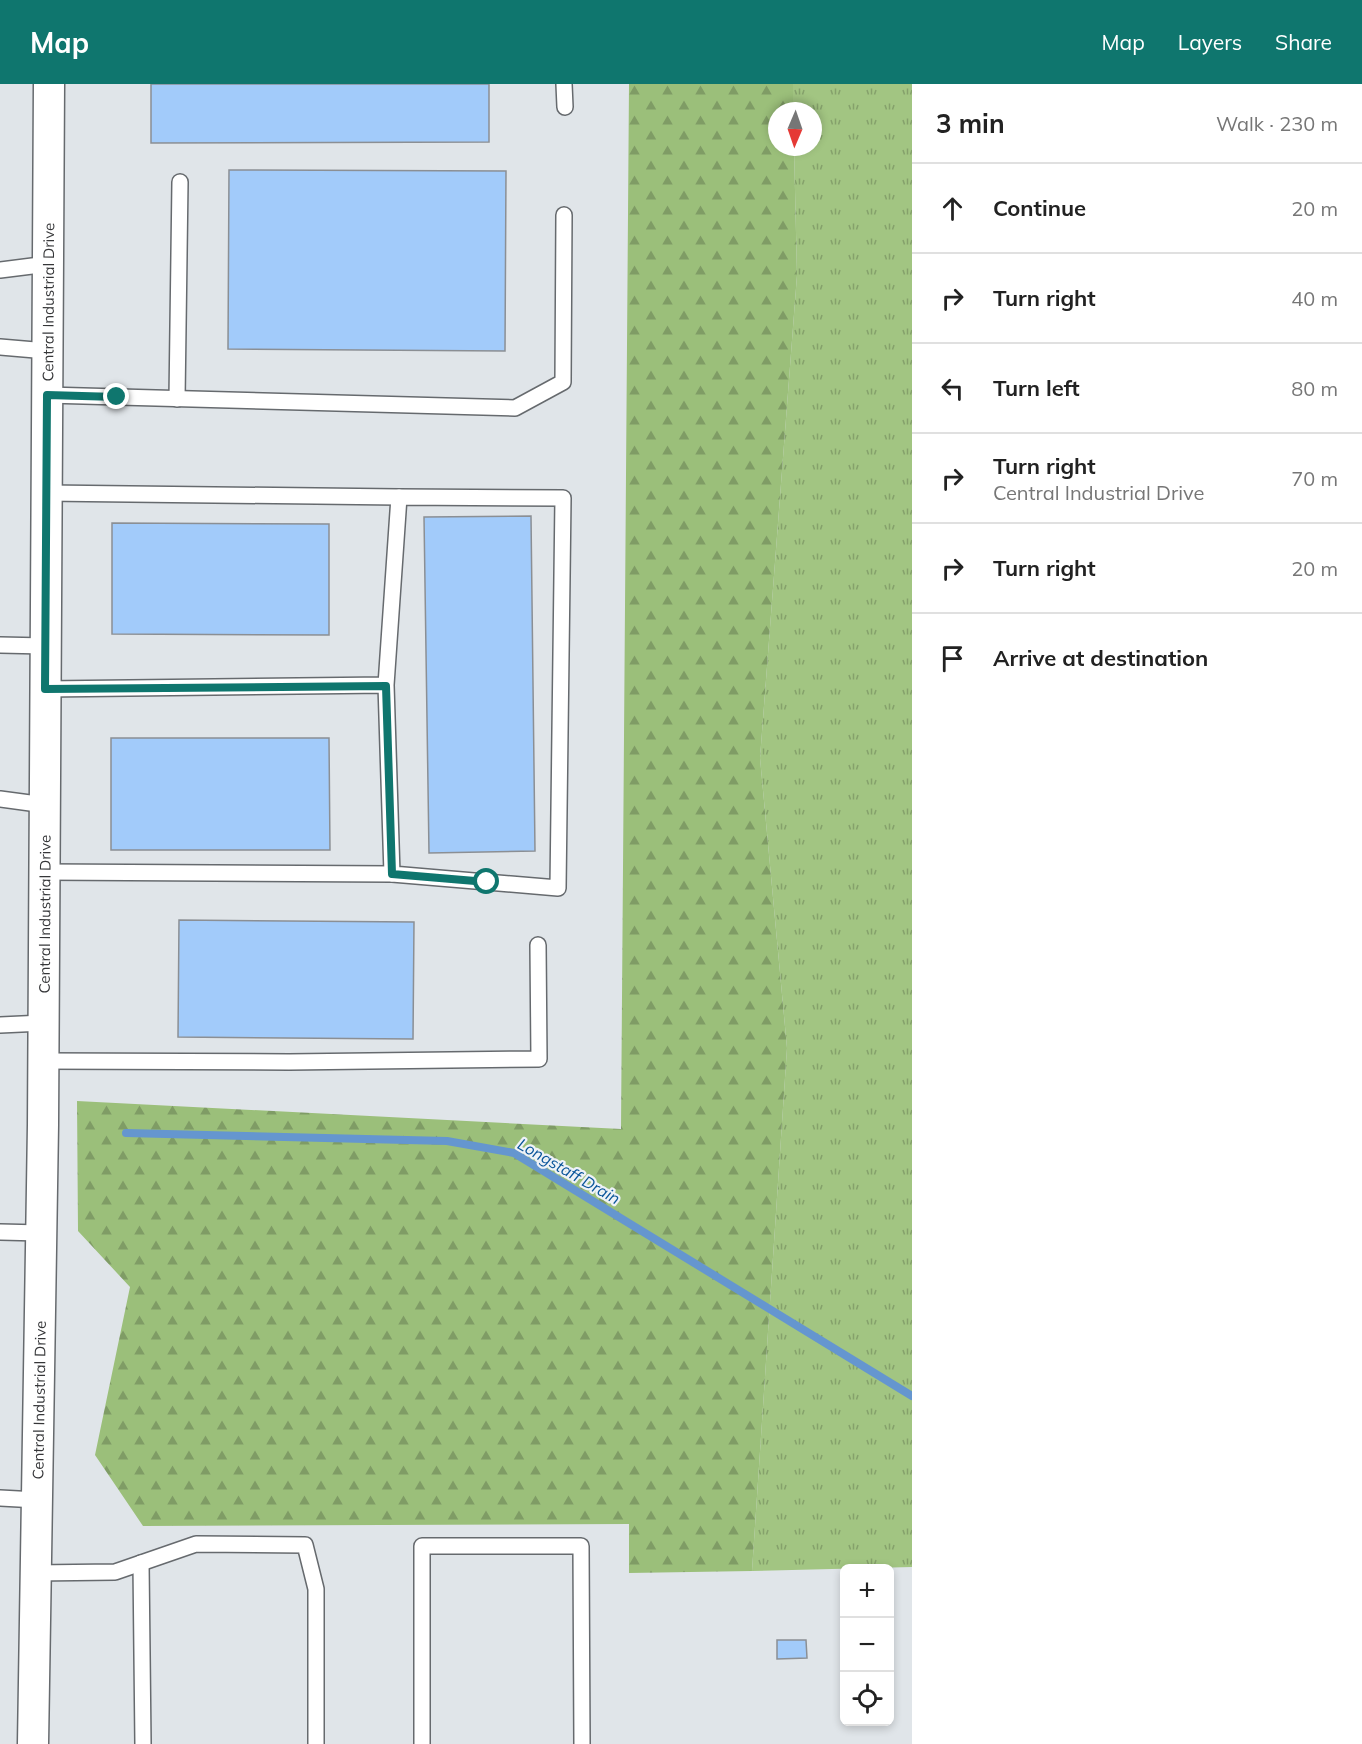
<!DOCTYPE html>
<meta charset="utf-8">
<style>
body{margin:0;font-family:Mulish,sans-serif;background:#f6f6f6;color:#222}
.controls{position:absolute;right:18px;bottom:18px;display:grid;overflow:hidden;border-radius:9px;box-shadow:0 3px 9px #0003}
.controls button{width:54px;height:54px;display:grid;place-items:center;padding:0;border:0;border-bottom:2px solid #e0e0e0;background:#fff;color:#222;font:30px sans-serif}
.compass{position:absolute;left:768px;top:18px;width:54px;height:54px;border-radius:50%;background:#fff;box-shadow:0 3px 9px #0003;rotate:182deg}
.stop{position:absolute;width:18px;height:18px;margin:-14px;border:4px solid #0f766e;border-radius:50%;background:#fff}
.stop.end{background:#0f766e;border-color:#fff;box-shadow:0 2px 6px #0008}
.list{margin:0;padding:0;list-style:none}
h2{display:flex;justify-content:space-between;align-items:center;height:78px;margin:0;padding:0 24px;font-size:26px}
h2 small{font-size:20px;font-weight:400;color:#767676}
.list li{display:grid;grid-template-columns:39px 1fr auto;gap:18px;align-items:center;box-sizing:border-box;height:90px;padding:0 24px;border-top:2px solid #e0e0e0}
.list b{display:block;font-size:22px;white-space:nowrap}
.list p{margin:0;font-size:20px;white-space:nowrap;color:#767676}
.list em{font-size:20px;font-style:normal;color:#767676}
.icon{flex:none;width:33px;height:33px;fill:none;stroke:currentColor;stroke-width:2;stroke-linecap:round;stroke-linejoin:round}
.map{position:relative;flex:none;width:912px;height:1660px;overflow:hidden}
header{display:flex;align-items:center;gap:36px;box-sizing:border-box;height:84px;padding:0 30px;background:#0f766e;color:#fff}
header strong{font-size:28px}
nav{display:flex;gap:33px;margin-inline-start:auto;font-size:21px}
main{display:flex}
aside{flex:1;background:#fff}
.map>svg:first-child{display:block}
</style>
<header>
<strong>Map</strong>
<nav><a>Map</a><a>Layers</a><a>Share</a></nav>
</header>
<main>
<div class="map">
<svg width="912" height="1660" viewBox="0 0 912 1660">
<defs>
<pattern id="grass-tufts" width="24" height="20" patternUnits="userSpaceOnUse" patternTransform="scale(1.5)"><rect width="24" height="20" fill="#a2c582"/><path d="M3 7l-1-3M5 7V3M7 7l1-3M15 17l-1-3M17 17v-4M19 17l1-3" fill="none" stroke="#85a16b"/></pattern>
<pattern id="forest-firs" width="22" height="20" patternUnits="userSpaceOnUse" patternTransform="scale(1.5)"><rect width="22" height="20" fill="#9bbf7a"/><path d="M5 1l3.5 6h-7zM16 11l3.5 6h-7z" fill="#7f9c65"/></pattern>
</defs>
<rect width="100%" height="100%" fill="#e0e5e9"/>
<polygon fill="url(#grass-tufts)" points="793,0 912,0 912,1483 752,1487 787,964 760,674 797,191 794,63 813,63 813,27 793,27"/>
<polygon fill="url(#forest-firs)" points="629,0 793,0 793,27 777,27 777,63 794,63 797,191 760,674 787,964 752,1487 629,1489 629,1440 143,1442 95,1371 130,1203 78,1147 77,1017 621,1045"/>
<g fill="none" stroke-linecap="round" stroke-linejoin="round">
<polyline stroke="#6596cf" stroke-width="8" points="126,1049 447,1057 514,1069 912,1312"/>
</g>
<g fill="#a2cbfa" stroke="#8b8f94" stroke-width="1.5">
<polygon points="151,0 489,0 489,58 151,59"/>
<polygon points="229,86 506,87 505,267 228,265"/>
<polygon points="531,432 535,767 429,769 424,433"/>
<polygon points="112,439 329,440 329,551 112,550"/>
<polygon points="111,654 329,654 330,766 111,766"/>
<polygon points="179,836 414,838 413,955 178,953"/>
<polygon points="777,1556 806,1556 807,1574 777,1575"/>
</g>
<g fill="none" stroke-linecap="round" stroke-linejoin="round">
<g stroke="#666a6e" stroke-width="18">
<g id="lane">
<polyline points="564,0 565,23"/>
<polyline points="0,186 48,180"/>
<polyline points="0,263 47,267"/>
<polyline points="47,311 515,324 563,298 564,131"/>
<polyline points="177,315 180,98"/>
<polyline points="46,409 399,413"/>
<polyline points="0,561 45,562"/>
<polyline points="45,605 386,601 392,790 558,804 563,414 399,413 386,601"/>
<polyline points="0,715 45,721"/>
<polyline points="44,788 392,790"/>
<polyline points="0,941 43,939"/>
<polyline points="43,977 289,978 539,975 538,861"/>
<polyline points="0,1148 41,1149"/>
<polyline points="0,1414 37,1416"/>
<polyline points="141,1479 143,1660"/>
<polyline points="35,1489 115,1488 196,1460 305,1461 316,1505 316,1660"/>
<polyline points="422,1660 422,1462 581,1462 582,1660"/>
</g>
</g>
<g stroke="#666a6e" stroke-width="33">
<g id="street">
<path id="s1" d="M33 1660 43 1041 49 0"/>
</g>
</g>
<use href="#lane" stroke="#fff" stroke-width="15"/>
<use href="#street" stroke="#fff" stroke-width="30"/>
</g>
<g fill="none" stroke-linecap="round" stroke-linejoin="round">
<polyline stroke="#0f766e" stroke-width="8" points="117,313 47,311 45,605 386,602 392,790 487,798"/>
</g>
<g text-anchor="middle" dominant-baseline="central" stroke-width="4.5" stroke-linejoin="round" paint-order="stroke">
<g font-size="15" fill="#353638" stroke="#eef2f7">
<text stroke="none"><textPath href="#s1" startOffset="1442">Central Industrial Drive</textPath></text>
<text stroke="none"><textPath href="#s1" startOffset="830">Central Industrial Drive</textPath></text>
<text stroke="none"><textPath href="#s1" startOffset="344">Central Industrial Drive</textPath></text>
</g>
<g font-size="16" font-style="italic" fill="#0a559a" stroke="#eef2f7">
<text transform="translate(569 1087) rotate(30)">Longstaff Drain</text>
</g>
</g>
</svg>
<div class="controls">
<button>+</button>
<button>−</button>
<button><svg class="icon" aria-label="locate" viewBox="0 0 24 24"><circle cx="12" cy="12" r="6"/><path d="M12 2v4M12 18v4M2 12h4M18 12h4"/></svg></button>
</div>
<svg class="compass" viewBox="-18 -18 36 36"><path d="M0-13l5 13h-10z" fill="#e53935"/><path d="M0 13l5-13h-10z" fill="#767676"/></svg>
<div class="stop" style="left:487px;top:798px"></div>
<div class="stop end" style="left:117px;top:313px"></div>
</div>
<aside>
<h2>3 min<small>Walk · 230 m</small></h2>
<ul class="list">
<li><svg class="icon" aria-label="ahead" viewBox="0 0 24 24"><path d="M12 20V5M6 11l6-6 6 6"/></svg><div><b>Continue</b></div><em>20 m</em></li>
<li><svg class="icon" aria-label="right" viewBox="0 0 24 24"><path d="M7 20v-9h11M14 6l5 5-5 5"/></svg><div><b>Turn right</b></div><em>40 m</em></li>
<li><svg class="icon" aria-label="left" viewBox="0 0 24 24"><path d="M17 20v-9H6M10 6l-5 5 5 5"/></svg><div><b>Turn left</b></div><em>80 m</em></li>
<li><svg class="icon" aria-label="right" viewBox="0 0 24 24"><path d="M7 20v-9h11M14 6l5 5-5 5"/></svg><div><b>Turn right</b><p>Central Industrial Drive</p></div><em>70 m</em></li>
<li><svg class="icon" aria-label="right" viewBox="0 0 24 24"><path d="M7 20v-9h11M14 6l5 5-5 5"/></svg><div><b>Turn right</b></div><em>20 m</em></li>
<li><svg class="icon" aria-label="arrive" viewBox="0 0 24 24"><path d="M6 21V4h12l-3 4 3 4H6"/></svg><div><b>Arrive at destination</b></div></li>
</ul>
</aside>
</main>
